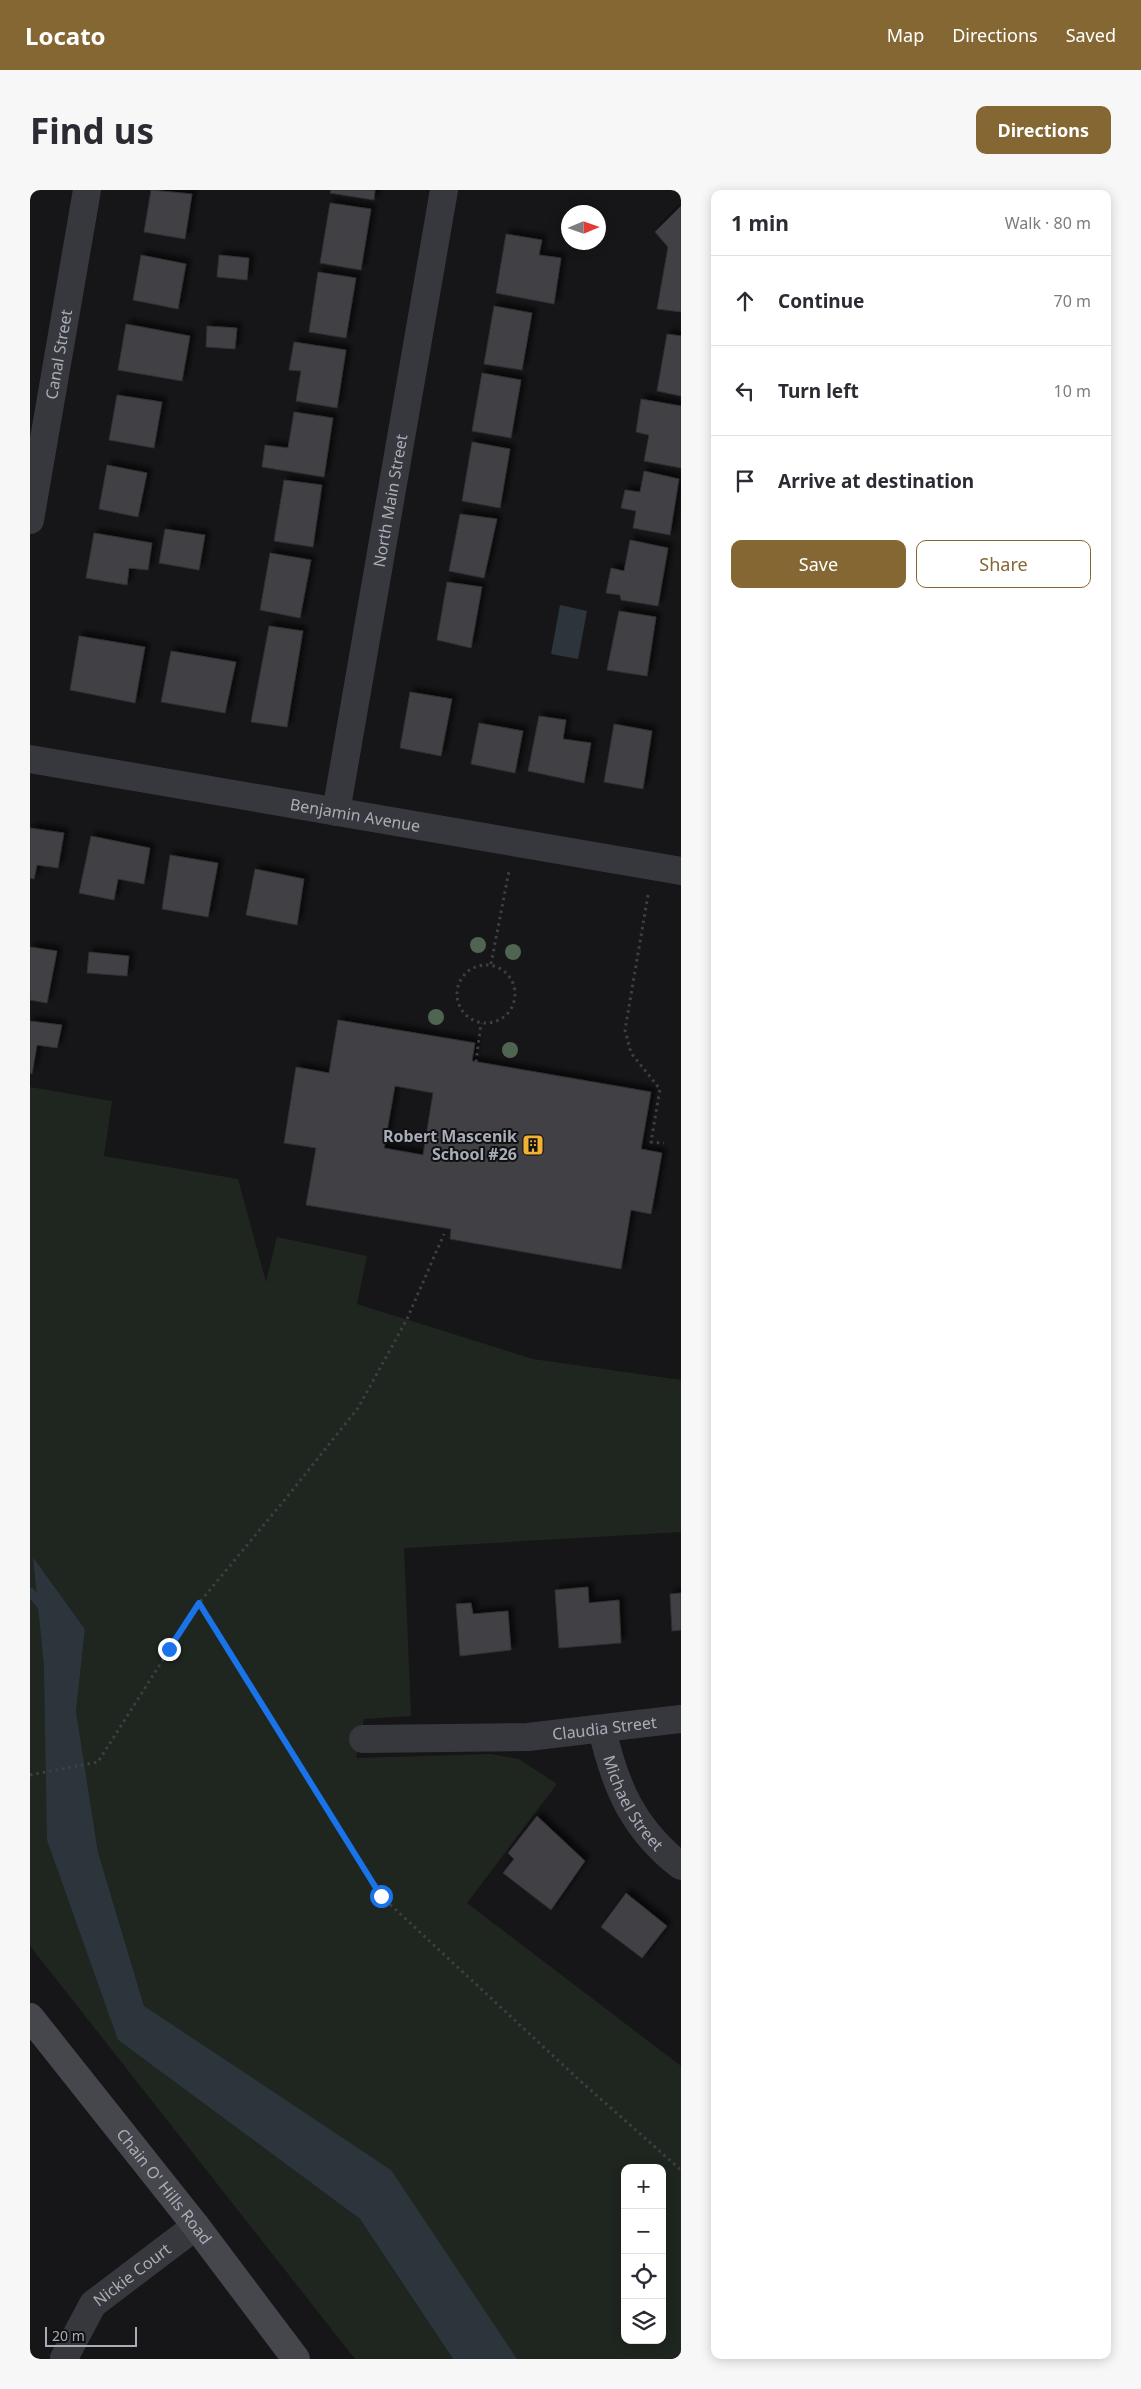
<!DOCTYPE html>
<meta charset="utf-8">
<style>
body{margin:0;font-family:"Noto Sans",sans-serif;background:#f7f7f7;color:#2b2b33}
.controls{position:absolute;right:15px;bottom:15px;display:grid;overflow:hidden;border-radius:10px;box-shadow:0 2px 12px #0003}
.controls button{width:45px;height:45px;display:grid;place-items:center;padding:0;border:0;border-bottom:1px solid #e1e1e2;background:#fff;color:#2b2b33;font:25px sans-serif}
.compass{position:absolute;left:531px;top:15px;width:45px;height:45px;border-radius:50%;background:#fff;box-shadow:0 2px 12px #0003;rotate:88deg}
.scale{position:absolute;left:15px;bottom:12px;width:92px;box-sizing:border-box;padding-left:5px;border:2px solid #a8adb8;border-top:0;font-size:14px;line-height:18px;white-space:nowrap;color:#a8adb8;-webkit-text-stroke:4px #111113;paint-order:stroke}
.stop{position:absolute;width:15px;height:15px;margin:-11px;border:4px solid #1a73e8;border-radius:50%;background:#fff}
.stop.end{background:#1a73e8;border-color:#fff;box-shadow:0 1px 5px #0008}
.list{margin:0;padding:0;list-style:none}
h2{display:flex;justify-content:space-between;align-items:center;height:65px;margin:0;padding:0 20px;font-size:21px}
h2 small{font-size:16px;font-weight:400;color:#7c7c81}
.list li{display:grid;grid-template-columns:32px 1fr auto;gap:15px;align-items:center;box-sizing:border-box;height:90px;padding:0 20px;border-top:1px solid #e1e1e2}
.list b{display:block;font-size:19px;white-space:nowrap}
.list em{font-size:16px;font-style:normal;color:#7c7c81}
.actions{display:flex;gap:10px;padding:15px 20px}
.actions a{flex:1;padding:11px 0;border:1px solid #856733;border-radius:10px;text-align:center;font-size:18px;color:#856733}
.actions .main{background:#856733;color:#fff}
.icon{flex:none;width:28px;height:28px;fill:none;stroke:currentColor;stroke-width:2;stroke-linecap:round;stroke-linejoin:round}
.map{position:relative;flex:none;width:651px;height:2169px;overflow:hidden;border-radius:10px}
header{display:flex;align-items:center;gap:30px;box-sizing:border-box;height:70px;padding:0 25px;background:#856733;color:#fff}
header strong{font-size:24px}
nav{display:flex;gap:28px;margin-inline-start:auto;font-size:18px}
.intro{display:flex;align-items:center;justify-content:space-between;box-sizing:border-box;height:120px;padding:0 30px}
h1{margin:0;font-size:35px}
.button{padding:12px 22px;border-radius:10px;background:#856733;color:#fff;font-size:18px;font-weight:700}
main{display:flex;gap:30px;padding:0 30px}
aside{flex:1;background:#fff;border-radius:10px;box-shadow:0 2px 12px #0003}
.map>svg:first-child{display:block}
</style>
<header>
<strong>Locato</strong>
<nav><a>Map</a><a>Directions</a><a>Saved</a></nav>
</header>
<div class="intro"><h1>Find us</h1><a class="button">Directions</a></div>
<main>
<div class="map">
<svg width="651" height="2169" viewBox="0 0 651 2169">
<defs>
<filter id="shadow"><feDropShadow dx="4.5" dy="-4.5" stdDeviation="2.5" flood-color="#0009"/></filter>
</defs>
<rect width="100%" height="100%" fill="#161618"/>
<path fill="#1e261f" fill-rule="evenodd" d="M0 897 82 911 74 966 208 989 236 1092 247 1047 337 1066 327 1114 503 1169 651 1190V1342L374 1358 381 1526 334 1529 326 1568 461 1564 489 1569 527 1594 437 1713 651 1876V2169H486L114 1816 68 1662 46 1521 55 1439 4 1368 14 1477 88 1850 330 2029 423 2169H325L0 1756ZM595 1978H632V2150H595Z"/>
<g fill="#2c353c">
<polygon points="530,415 557,421 548,469 521,464"/>
<polygon points="3,1367 55,1439 46,1521 68,1662 114,1816 361,1980 487,2169 423,2169 330,2029 88,1850 17,1650 14,1477"/>
</g>
<g fill="none" stroke-linecap="round" stroke-linejoin="round">
<polyline stroke="#2c353c" stroke-width="9" points="0,1402 13,1417"/>
</g>
<g fill="#404145" stroke="#303034" fill-rule="evenodd" filter="url(#shadow)">
<polygon points="121,0 162,4 155,49 114,42"/>
<polygon points="301,0 345,0 344,10 300,3"/>
<polygon points="300,13 341,19 331,80 290,73"/>
<polygon points="651,16 651,122 627,119 638,57 625,42"/>
<polygon points="476,44 512,50 509,65 531,68 524,114 466,103"/>
<polygon points="111,65 156,74 148,119 103,110"/>
<polygon points="189,65 219,68 217,90 187,87"/>
<polygon points="288,82 326,88 316,148 279,142"/>
<polygon points="464,116 502,123 492,180 454,174"/>
<polygon points="96,134 160,146 152,191 88,180"/>
<polygon points="177,136 207,138 205,159 176,157"/>
<polygon points="637,144 651,146 651,206 627,201"/>
<polygon points="264,152 316,160 307,218 266,211 271,181 259,180"/>
<polygon points="452,183 491,190 481,248 442,241"/>
<polygon points="87,205 132,212 124,258 79,250"/>
<polygon points="611,209 651,216 651,278 614,271 619,245 606,242"/>
<polygon points="264,222 303,228 294,287 232,277 235,255 258,258"/>
<polygon points="442,252 480,259 470,318 432,311"/>
<polygon points="77,275 117,283 108,327 69,319"/>
<polygon points="614,281 649,289 640,345 603,338 606,321 591,318 595,300 610,302"/>
<polygon points="254,290 292,295 283,357 244,351"/>
<polygon points="430,324 467,329 454,388 419,381"/>
<polygon points="135,339 175,345 169,380 129,373"/>
<polygon points="64,343 122,353 118,380 99,378 97,395 56,388"/>
<polygon points="600,350 638,358 628,416 591,410 590,405 576,403 581,378 594,381"/>
<polygon points="240,363 281,370 270,428 230,420"/>
<polygon points="417,392 452,397 441,458 407,450"/>
<polygon points="589,421 626,427 617,486 577,480"/>
<polygon points="239,436 273,441 257,537 221,532"/>
<polygon points="49,446 115,457 105,513 40,500"/>
<polygon points="141,461 206,472 195,523 131,512"/>
<polygon points="380,502 422,509 411,566 370,558"/>
<polygon points="509,526 536,530 533,549 561,553 554,593 498,581"/>
<polygon points="449,533 493,541 485,583 441,574"/>
<polygon points="584,534 622,541 613,599 574,592"/>
<polygon points="0,638 34,643 28,678 7,675 4,689 0,688"/>
<polygon points="61,646 120,658 114,694 88,689 84,710 49,703"/>
<polygon points="140,665 188,673 178,727 132,719"/>
<polygon points="225,679 274,689 267,735 216,725"/>
<polygon points="0,757 27,761 17,813 0,810"/>
<polygon points="59,762 99,766 97,786 57,783"/>
<path d="M308 830 445 853 442 871 621 902 611 959 632 963 621 1024 601 1020 591 1079 420 1049 421 1039 276 1015 286 958 254 953 266 877 299 883ZM365 896 403 903 393 965 354 958Z"/>
<polygon points="0,831 32,835 27,858 7,855 2,884 0,883"/>
<polygon points="558,1397 559,1413 589,1410 591,1453 529,1458 525,1400"/>
<polygon points="651,1403 651,1440 642,1441 640,1404"/>
<polygon points="441,1413 443,1424 478,1421 481,1460 430,1466 426,1414"/>
<polygon points="507,1626 555,1671 521,1720 473,1683 484,1669 478,1663"/>
<polygon points="596,1703 637,1736 612,1768 571,1737"/>
</g>
<g fill="none" stroke-linecap="round" stroke-linejoin="round">
<g stroke="#3d3f44" stroke-width="3" stroke-dasharray="2.5 4" stroke-linecap="butt">
<polyline points="618,705 595,840 601,863 630,899 621,952 634,953"/>
<polyline points="461,774 479,681"/>
<circle cx="456" cy="804" r="29"/>
<polyline points="446,872 451,833"/>
<polyline points="169,1413 351,1706 547,1888 651,1980"/>
<polyline points="0,1585 68,1572 169,1413 257,1307 328,1218 377,1129 414,1044"/>
</g>
<g stroke="#37383d" stroke-width="28">
<path id="s1" d="M0 330 57 0"/>
<path id="s2" d="M0 569 651 681"/>
<path id="s3" d="M306 622 414 0"/>
<path id="s4" d="M572 1539C585 1596 603 1639 651 1676"/>
<path id="s5" d="M333 1549 498 1547 651 1529"/>
<path id="s6" d="M34 2168 63 2114 166 2036"/>
</g>
<path stroke="#45474d" stroke-width="28" id="s7" d="M0 1827 166 2036 266 2169"/>
</g>
<g fill="#506452">
<circle cx="448" cy="755" r="8"/>
<circle cx="483" cy="762" r="8"/>
<circle cx="406" cy="827" r="8"/>
<circle cx="480" cy="860" r="8"/>
</g>
<g fill="none" stroke-linecap="round" stroke-linejoin="round">
<polyline stroke="#1a73e8" stroke-width="6" points="139,1459 169,1413 351,1706"/>
</g>
<defs>
<g id="building-square" transform="scale(1.125)"><rect x="-9" y="-9" width="18" height="18" rx="4" fill="#f2b134" stroke="#111113"/><path d="M-4-6H4V6H1V3H-1V6H-4ZM-2.5-4.3h1.7v1.8h-1.7ZM.8-4.3h1.7v1.8H.8ZM-2.5-1h1.7V.8h-1.7ZM.8-1h1.7V.8H.8Z" fill="#111"/></g>
</defs>
<g fill-rule="evenodd">
<use href="#building-square" x="503" y="955"/>
</g>
<g text-anchor="middle" dominant-baseline="central" stroke-width="4" stroke-linejoin="round" paint-order="stroke">
<g font-size="16" fill="#a8adb8" stroke="#111113">
<text stroke="none"><textPath href="#s1" startOffset="168">Canal Street</textPath></text>
<text stroke="none"><textPath href="#s3" startOffset="316">North Main Street</textPath></text>
<text stroke="none"><textPath href="#s2" startOffset="330">Benjamin Avenue</textPath></text>
<text stroke="none"><textPath href="#s5" startOffset="242">Claudia Street</textPath></text>
<text stroke="none"><textPath href="#s4" startOffset="81">Michael Street</textPath></text>
<text stroke="none"><textPath href="#s7" startOffset="216">Chain O' Hills Road</textPath></text>
<text stroke="none"><textPath href="#s6" startOffset="110">Nickie Court</textPath></text>
</g>
<g font-size="16" font-weight="bold" fill="#a8adb8" stroke="#111113" text-anchor="end">
<text x="487" y="946">Robert Mascenik<tspan x="487" dy="18">School #26</tspan></text>
</g>
</g>
</svg>
<div class="controls">
<button>+</button>
<button>−</button>
<button><svg class="icon" aria-label="locate" viewBox="0 0 24 24"><circle cx="12" cy="12" r="6"/><path d="M12 2v4M12 18v4M2 12h4M18 12h4"/></svg></button>
<button><svg class="icon" aria-label="layers" viewBox="0 0 24 24"><path d="M12 4l9 5-9 5-9-5zM3 14l9 5 9-5"/></svg></button>
</div>
<svg class="compass" viewBox="-18 -18 36 36"><path d="M0-13l5 13h-10z" fill="#e53935"/><path d="M0 13l5-13h-10z" fill="#7c7c81"/></svg>
<div class="scale">20 m</div>
<div class="stop" style="left:351px;top:1706px"></div>
<div class="stop end" style="left:139px;top:1459px"></div>
</div>
<aside>
<h2>1 min<small>Walk · 80 m</small></h2>
<ul class="list">
<li><svg class="icon" aria-label="ahead" viewBox="0 0 24 24"><path d="M12 20V5M6 11l6-6 6 6"/></svg><div><b>Continue</b></div><em>70 m</em></li>
<li><svg class="icon" aria-label="left" viewBox="0 0 24 24"><path d="M17 20v-9H6M10 6l-5 5 5 5"/></svg><div><b>Turn left</b></div><em>10 m</em></li>
<li><svg class="icon" aria-label="arrive" viewBox="0 0 24 24"><path d="M6 21V4h12l-3 4 3 4H6"/></svg><div><b>Arrive at destination</b></div></li>
</ul>
<div class="actions"><a class="main">Save</a><a>Share</a></div>
</aside>
</main>
